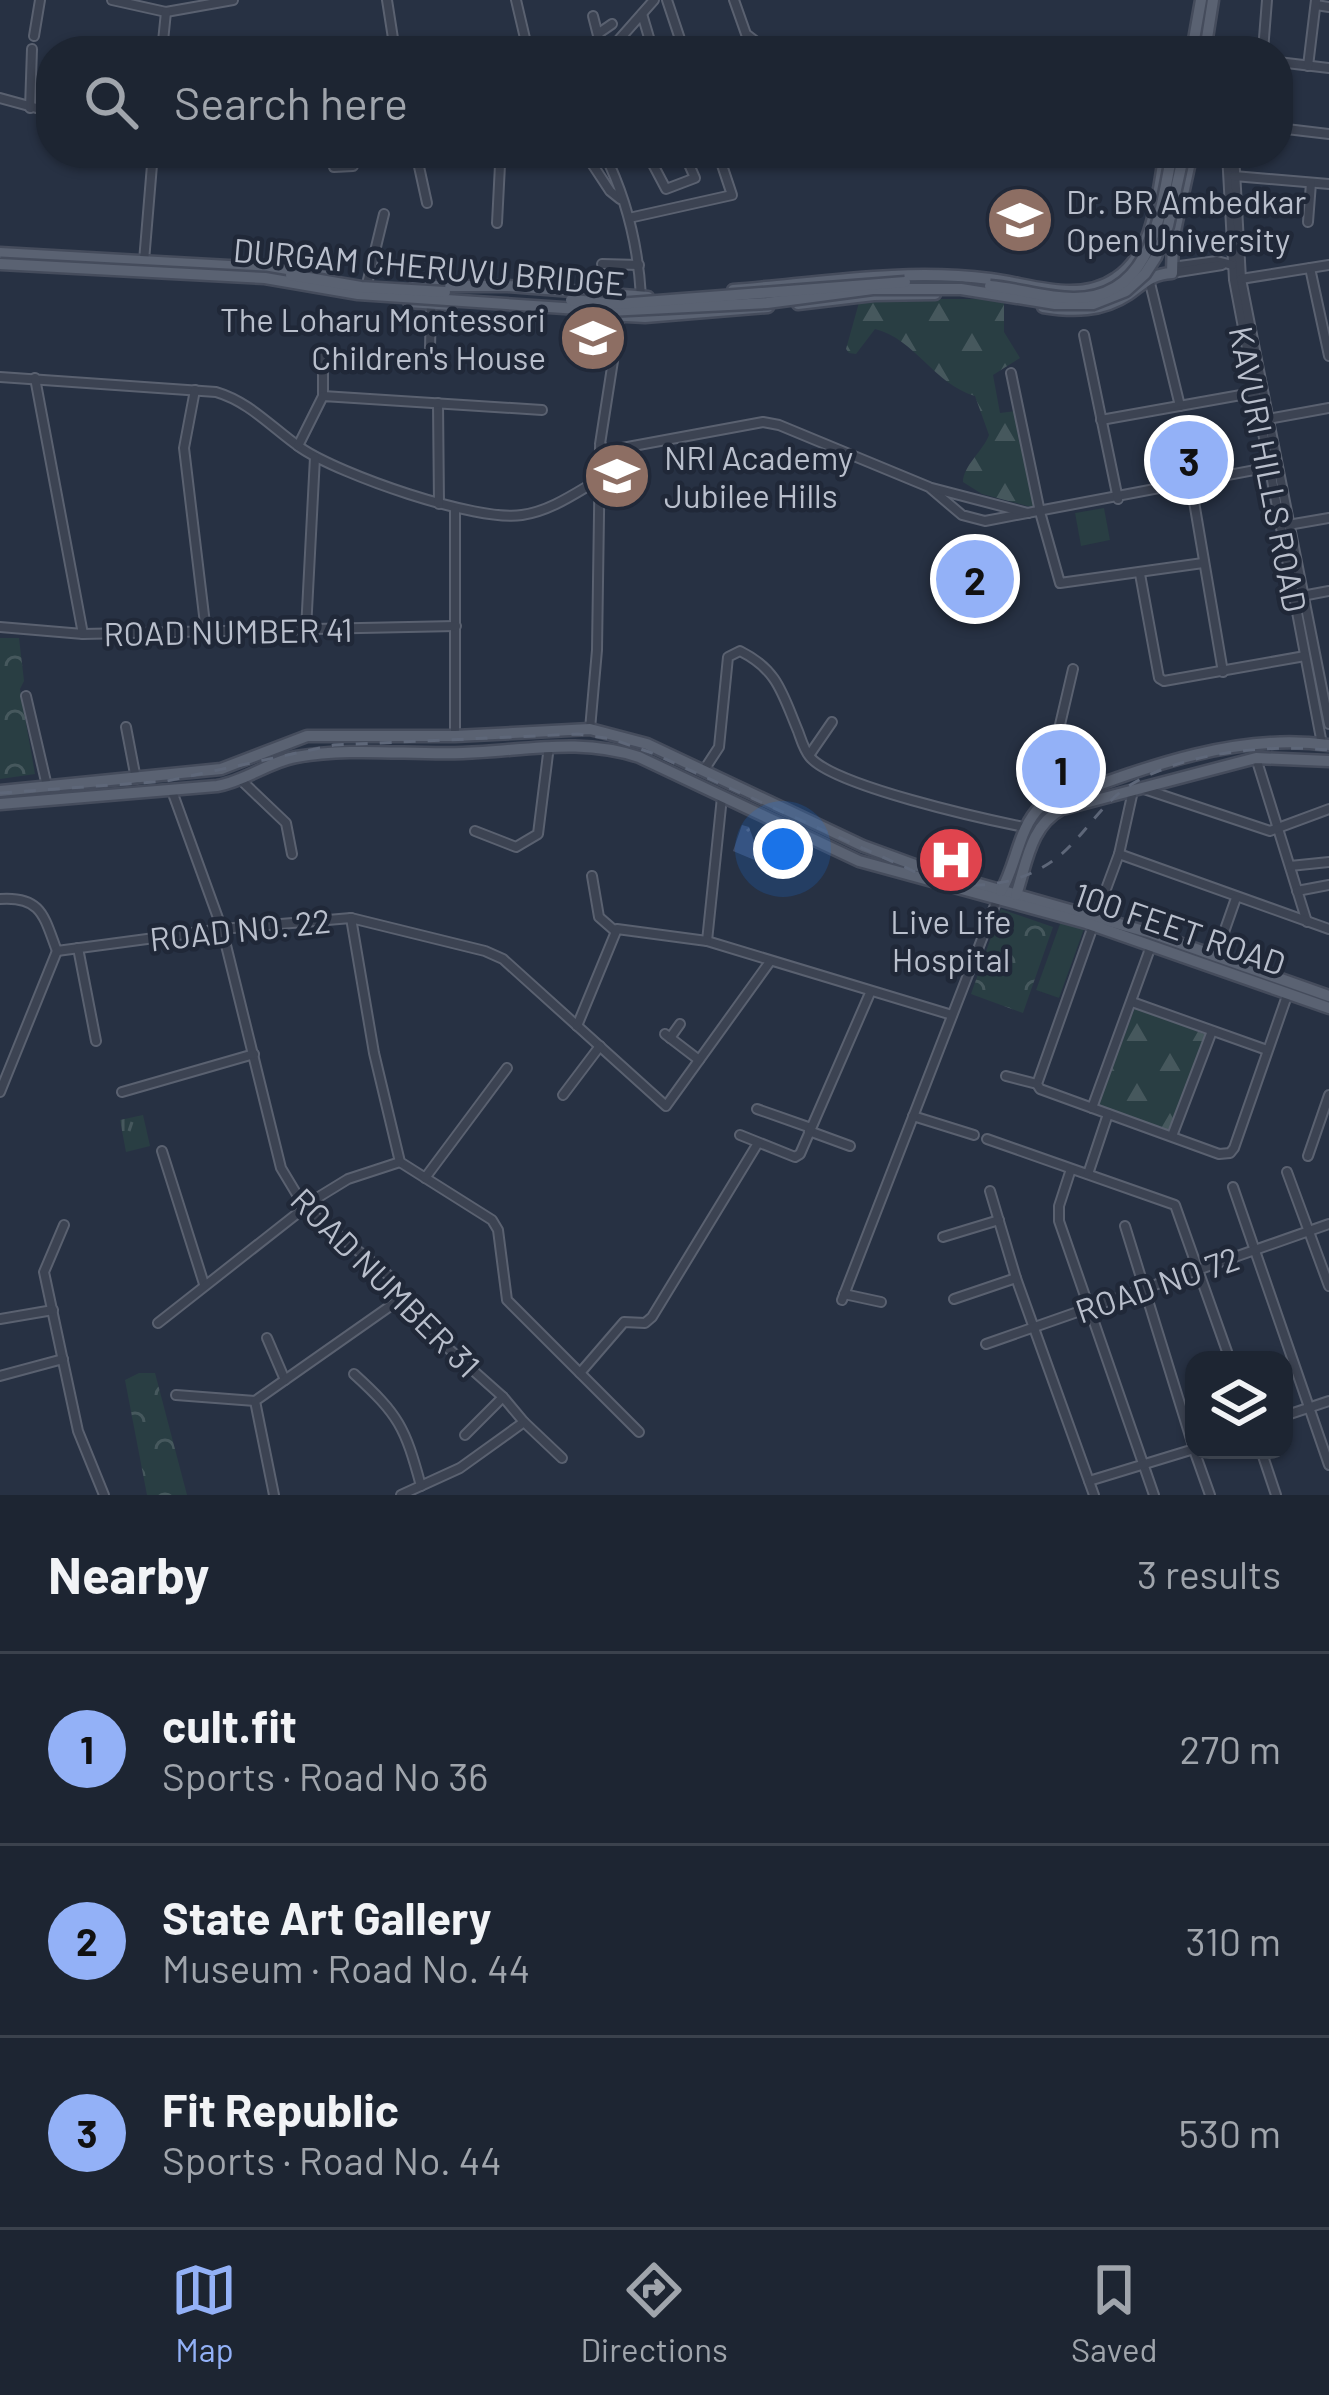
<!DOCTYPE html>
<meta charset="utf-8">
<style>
body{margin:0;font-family:Barlow,sans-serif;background:#252d3a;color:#f1f3f6}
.controls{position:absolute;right:36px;bottom:36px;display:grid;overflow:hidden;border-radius:24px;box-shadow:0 3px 9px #0004}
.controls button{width:108px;height:108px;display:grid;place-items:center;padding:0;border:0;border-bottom:3px solid #3b424d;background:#1d2532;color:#f1f3f6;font:60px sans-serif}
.you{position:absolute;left:783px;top:849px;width:42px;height:42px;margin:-30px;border:9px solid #fff;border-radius:50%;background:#1a73e8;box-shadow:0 0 0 18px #1a73e833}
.badge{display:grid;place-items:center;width:78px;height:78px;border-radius:50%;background:#93b1f7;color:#111;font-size:39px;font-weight:700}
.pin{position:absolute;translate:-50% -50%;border:6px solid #fff;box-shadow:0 3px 12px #0006}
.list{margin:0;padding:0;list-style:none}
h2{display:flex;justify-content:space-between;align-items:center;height:156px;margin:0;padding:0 48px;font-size:51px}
h2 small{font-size:39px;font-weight:400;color:#a0a5ac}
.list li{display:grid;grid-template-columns:78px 1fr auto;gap:36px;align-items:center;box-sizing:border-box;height:192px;padding:0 48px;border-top:3px solid #3b424d}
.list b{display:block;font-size:45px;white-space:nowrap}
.list p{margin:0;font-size:39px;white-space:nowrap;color:#a0a5ac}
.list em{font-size:39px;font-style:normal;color:#a0a5ac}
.icon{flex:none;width:66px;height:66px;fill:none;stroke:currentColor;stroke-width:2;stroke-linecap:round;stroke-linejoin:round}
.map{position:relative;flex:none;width:1329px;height:1495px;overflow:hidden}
.search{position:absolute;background:#1d2532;box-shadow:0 3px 9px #0004;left:36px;right:36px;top:36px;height:132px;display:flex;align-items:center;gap:30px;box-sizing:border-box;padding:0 42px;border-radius:48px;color:#a0a5ac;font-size:45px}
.sheet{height:732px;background:#1d2532}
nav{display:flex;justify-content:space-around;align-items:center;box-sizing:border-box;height:168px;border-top:3px solid #3b424d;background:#1d2532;font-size:33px;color:#a0a5ac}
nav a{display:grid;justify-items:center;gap:6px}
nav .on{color:#93b1f7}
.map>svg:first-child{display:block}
</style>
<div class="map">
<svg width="1329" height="1495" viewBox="0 0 1329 1495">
<defs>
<pattern id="grass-tufts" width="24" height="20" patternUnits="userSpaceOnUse" patternTransform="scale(3)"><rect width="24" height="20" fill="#293e43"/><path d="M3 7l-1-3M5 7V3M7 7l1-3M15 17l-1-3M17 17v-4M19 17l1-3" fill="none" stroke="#46585d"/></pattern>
<pattern id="forest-firs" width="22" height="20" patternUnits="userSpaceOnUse" patternTransform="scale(3)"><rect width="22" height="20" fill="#293e43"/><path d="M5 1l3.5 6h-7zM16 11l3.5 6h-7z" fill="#46585d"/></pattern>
<pattern id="park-crowns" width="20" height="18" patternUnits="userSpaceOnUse" patternTransform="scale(3)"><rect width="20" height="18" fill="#293e43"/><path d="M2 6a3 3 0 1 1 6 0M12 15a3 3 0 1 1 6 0" fill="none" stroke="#46585d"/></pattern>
<pattern id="water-ripples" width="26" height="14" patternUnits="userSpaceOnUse" patternTransform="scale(3)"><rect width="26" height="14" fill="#3e4d6b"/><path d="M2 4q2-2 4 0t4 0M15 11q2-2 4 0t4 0" fill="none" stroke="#58657f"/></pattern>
</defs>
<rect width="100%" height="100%" fill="#273143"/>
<polygon fill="url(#grass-tufts)" points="143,1115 150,1146 126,1152 120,1120"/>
<g fill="url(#forest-firs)">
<path d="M860 299H1004V332L1020 358 993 375 1000 413 1016 411 1035 508 982 494 963 482C963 466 983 451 989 435L975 396C934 384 915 339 875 329L856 354 849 353 846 349Z"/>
<polygon points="1135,1008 1207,1035 1170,1132 1098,1105"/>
</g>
<g fill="url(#park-crowns)">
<polygon points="0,638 19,638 24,681 20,689 35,774 0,779"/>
<polygon points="1001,909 1053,927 1023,1013 971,994"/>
<polygon points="139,1373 155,1373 187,1495 147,1495 125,1380"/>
</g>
<g fill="#293e43">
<polygon points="1104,508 1110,540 1081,546 1075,513"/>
<polygon points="1061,921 1084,929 1059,998 1036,990"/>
</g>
<polygon fill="url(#water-ripples)" points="742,825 749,827 754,841 771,841 764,864 733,851"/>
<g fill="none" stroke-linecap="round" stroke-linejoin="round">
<g stroke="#5a6170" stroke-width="12">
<g id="minor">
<polyline points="112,0 166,12 233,0"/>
<polyline points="387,0 395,51"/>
<polyline points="516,0 528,51"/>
<polyline points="667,0 684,51"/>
<polyline points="734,0 746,34 768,51"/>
<polyline points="1316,5 1329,7"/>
<polyline points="642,14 653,51"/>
<polyline points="593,16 602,51"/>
<polyline points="599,33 612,24"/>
<polyline points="34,36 40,0"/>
<polyline points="162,51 166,12"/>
<polyline points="609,51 654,0"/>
<polyline points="1263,51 1267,0"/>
<polyline points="1278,62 1329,68"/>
<polyline points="1308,66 1316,0"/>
<polyline points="0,98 51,112"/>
<polyline points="30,108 32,49"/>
<polyline points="1278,128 1329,134"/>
<polyline points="330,153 334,167 353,166"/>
<polyline points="416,153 427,203"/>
<polyline points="585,153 610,191 620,199"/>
<path d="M604 153C626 197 638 245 641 296"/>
<polyline points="647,153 666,189 695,178 684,153"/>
<polyline points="1227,153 1234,280 1322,744"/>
<polyline points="1234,153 1241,279 1329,724"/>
<polyline points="1234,176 1329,184"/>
<polyline points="629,218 732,195 718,153"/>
<polyline points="1308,222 1311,183"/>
<polyline points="497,223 500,165 504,153"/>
<polyline points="144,261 153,153"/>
<polyline points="602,264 639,265"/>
<polyline points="1172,267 1217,261 1232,265"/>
<polyline points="1310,268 1329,356"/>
<polyline points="1172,273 1222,265"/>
<polyline points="1149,279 1180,406"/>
<polyline points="1241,279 1329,265"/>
<polyline points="367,284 384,214"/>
<polyline points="620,316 600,444 606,451 763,422 779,425 929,487 962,515 985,521 1276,466"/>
<polyline points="1084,335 1118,499"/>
<polyline points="430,348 431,305"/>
<polyline points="1011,373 1040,512 1060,583 1203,563"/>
<path d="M0 377 216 392C250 402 272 428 301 448 341 475 476 522 522 515 550 511 574 494 598 480"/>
<polyline points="35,378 83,634"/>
<polyline points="195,390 184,448 206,632"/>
<polyline points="323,396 323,351"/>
<polyline points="438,403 439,504"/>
<polyline points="1268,419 1329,408"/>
<polyline points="1101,420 1252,393"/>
<polyline points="298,446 323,396 542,410"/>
<polyline points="1191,484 1223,672"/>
<polyline points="932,488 1028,513"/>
<polyline points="455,510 455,736"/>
<polyline points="1288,525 1329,518"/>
<polyline points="1140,574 1159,678 1164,681 1305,656"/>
<polyline points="1302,596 1329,591"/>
<polyline points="0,627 83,634 456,626"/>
<polyline points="306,630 315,457"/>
<polyline points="26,696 47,786"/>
<polyline points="126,727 136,779"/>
<polyline points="590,729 597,650 600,447"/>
<polyline points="810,754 832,722"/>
<polyline points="1256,758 1307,922"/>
<path d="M704 770 719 747 728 657 740 651C778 670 782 693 798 731 801 739 804 750 810 757 834 786 984 819 1024 827"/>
<polyline points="242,781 286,823 292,854"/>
<polyline points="1141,788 1270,831 1329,809"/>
<polyline points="172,791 222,929 281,1168 305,1208 393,1279 396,1302 503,1397 524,1422 460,1468 401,1495"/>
<polyline points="722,797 707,941 952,1015"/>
<polyline points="1041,806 1073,669"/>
<polyline points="475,831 516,847 538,834 549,746"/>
<polyline points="1119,854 1329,929"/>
<polyline points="1290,866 1329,862"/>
<polyline points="592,876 599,917 615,931"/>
<polyline points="1297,891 1329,885"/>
<path d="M0 899C42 896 44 917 57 951L222 929 351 918 485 951 503 959 666 1106 769 963"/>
<polyline points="1096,916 1119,854 1133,791"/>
<polyline points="351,918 374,1053 400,1162 492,1220 498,1230 507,1300 639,1432"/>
<polyline points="1093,926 1037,1084 1040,1089 1219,1154 1230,1153 1234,1148 1288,993"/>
<polyline points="78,948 96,1041"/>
<polyline points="1216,955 1236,898"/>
<polyline points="1132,1002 1267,1050"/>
<polyline points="577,1026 617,929 707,941"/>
<polyline points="665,1034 699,1060"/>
<polyline points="670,1038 680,1024"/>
<polyline points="1006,1076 1037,1084"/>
<polyline points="0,1092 57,951"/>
<polyline points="122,1092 254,1054"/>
<polyline points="563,1095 600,1046"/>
<polyline points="1092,1108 1151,946"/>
<polyline points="757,1109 811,1128"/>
<polyline points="913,1116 974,1135"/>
<polyline points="809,1131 850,1146"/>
<polyline points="740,1135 795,1157 800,1154 870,993"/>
<polyline points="1172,1136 1212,1031"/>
<polyline points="987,1139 1175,1205 1230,1360"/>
<polyline points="162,1151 204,1284"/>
<polyline points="1308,1156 1329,1095"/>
<polyline points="1071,1169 1059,1206 1059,1221 1154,1495"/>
<polyline points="1287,1172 1329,1286"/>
<polyline points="1088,1174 1108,1114"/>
<polyline points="425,1178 507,1068"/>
<polyline points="1233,1187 1329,1465"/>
<polyline points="990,1191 1016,1278 1094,1495"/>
<polyline points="64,1225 44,1272 78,1431 104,1495"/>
<polyline points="1125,1226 1194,1449"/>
<polyline points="943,1237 999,1220"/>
<polyline points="844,1294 881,1302"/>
<polyline points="954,1299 1016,1278"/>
<polyline points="842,1300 997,900"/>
<polyline points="0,1319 53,1310"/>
<polyline points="158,1323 317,1198 348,1179 400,1162"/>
<polyline points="267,1338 285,1380"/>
<polyline points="986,1344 1329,1224"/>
<polyline points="580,1373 624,1322 645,1323 652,1317 758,1143"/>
<path d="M354 1374C399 1415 405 1427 421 1486"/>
<polyline points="0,1376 63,1359"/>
<polyline points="176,1395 255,1401"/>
<polyline points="1284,1416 1329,1401"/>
<polyline points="524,1422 562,1458"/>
<polyline points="465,1435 503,1397"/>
<polyline points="1194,1450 1210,1495"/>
<polyline points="1261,1450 1276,1495"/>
<polyline points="1089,1481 1194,1449"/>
<polyline points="274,1495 255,1401 396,1302"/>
</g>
</g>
<g stroke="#454c5c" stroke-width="15">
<g id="major">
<polyline points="1192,51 1201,0"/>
<polyline points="1205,51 1213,0"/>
<polyline points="0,253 280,269 325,276"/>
<polyline points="415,286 508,286 648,297"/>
<path d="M733 290C819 283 904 268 990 279 1031 284 1079 304 1116 278 1155 252 1157 195 1165 153"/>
<polyline points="409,302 451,305"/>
<polyline points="798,304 874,295 935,294"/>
<path d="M1043 307C1073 312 1102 312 1129 294 1144 283 1152 274 1172 273L1173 240 1192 153"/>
<polyline points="607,315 645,317 768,307"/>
<polyline points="0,791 221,769 307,736 455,736 590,729 647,744 863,846 926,869 1151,933 1329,996"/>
<path d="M0 804 217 786C246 781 268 762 296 757 352 747 407 755 463 753 524 751 580 737 639 757L859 861 1086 923 1329 1008"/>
<path d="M1001 891C1017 864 1018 828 1041 806 1131 773 1232 731 1329 745"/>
<path d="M1016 895C1027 863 1030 826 1062 809L1256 758 1329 761"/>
</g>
</g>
<use href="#minor" stroke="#3c4352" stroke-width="8"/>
<use href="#major" stroke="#5a6272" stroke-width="10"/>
<path stroke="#5e6779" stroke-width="3" stroke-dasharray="12 12" stroke-linecap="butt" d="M0 793 167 781 334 745 578 734 612 739 652 753 929 878C980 894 1036 883 1073 843 1092 823 1107 799 1132 784 1185 752 1269 744 1329 750"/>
<g stroke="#454c5c" stroke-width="15" stroke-linecap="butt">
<g id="major-bridge">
<polyline points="0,264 265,278 358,294 608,311 767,303 873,289 961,289 1055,304 1093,304 1126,291 1145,274 1156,257 1168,226 1184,153"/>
<polyline points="291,275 361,287 445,292"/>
<path d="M990 286C1017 288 1045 298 1073 298 1153 299 1160 213 1172 153"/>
<polyline points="571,300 618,304 905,282"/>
</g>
</g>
<use href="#major-bridge" stroke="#5a6272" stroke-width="10"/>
</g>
<defs>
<g id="university-disc" transform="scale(3.45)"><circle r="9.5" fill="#8d6e63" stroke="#202838"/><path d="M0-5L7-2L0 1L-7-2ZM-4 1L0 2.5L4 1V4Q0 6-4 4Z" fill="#fff"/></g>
<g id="hospital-disc" transform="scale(3.45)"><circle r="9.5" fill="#e0444e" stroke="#202838"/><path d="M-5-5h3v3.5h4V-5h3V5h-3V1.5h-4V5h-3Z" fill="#fff"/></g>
</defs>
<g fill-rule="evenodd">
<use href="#university-disc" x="1020" y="220"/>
<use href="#university-disc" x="593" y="338"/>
<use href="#university-disc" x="617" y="476"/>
<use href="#hospital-disc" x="951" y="860"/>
</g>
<g text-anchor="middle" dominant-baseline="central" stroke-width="9" stroke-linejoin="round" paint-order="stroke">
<g font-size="33" fill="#b9bfcc" stroke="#202838" text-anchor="start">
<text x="1066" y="201">Dr. BR Ambedkar<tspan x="1066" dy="38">Open University</tspan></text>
<text x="546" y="319" text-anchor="end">The Loharu Montessori<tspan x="546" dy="38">Children's House</tspan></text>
<text x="664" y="457">NRI Academy<tspan x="664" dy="38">Jubilee Hills</tspan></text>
<text x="951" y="921" text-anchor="middle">Live Life<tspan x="951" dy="38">Hospital</tspan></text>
</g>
<g font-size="33" fill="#b9bfcc" stroke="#202838">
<text transform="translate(429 266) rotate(5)">DURGAM CHERUVU BRIDGE</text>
<text transform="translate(1269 469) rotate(79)">KAVURI HILLS ROAD</text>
<text transform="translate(228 631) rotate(-1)">ROAD NUMBER 41</text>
<text transform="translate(1180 928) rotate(19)">100 FEET ROAD</text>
<text transform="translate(240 929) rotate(-6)">ROAD NO. 22</text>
<text transform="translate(386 1282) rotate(45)">ROAD NUMBER 31</text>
<text transform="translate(1157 1284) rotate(-19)">ROAD NO 72</text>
</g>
</g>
</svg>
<div class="controls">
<button><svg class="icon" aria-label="layers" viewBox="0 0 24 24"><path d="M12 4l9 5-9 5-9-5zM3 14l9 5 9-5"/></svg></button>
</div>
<div class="you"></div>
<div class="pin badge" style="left:1061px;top:769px">1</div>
<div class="pin badge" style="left:975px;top:579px">2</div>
<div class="pin badge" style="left:1189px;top:460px">3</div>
<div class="search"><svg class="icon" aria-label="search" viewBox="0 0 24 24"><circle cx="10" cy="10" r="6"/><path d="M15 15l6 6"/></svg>Search here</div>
</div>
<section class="sheet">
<h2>Nearby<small>3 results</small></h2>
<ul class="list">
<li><span class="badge">1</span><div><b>cult.fit</b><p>Sports · Road No 36</p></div><em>270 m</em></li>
<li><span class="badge">2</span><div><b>State Art Gallery</b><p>Museum · Road No. 44</p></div><em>310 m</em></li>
<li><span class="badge">3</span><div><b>Fit Republic</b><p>Sports · Road No. 44</p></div><em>530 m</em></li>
</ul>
</section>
<nav>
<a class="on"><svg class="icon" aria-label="map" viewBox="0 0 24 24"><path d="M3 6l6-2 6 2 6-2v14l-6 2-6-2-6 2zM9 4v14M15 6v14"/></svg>Map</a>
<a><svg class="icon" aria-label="directions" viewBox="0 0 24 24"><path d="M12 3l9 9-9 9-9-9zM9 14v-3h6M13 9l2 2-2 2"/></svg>Directions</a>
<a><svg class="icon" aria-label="saved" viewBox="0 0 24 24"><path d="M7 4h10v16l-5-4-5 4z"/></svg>Saved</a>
</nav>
